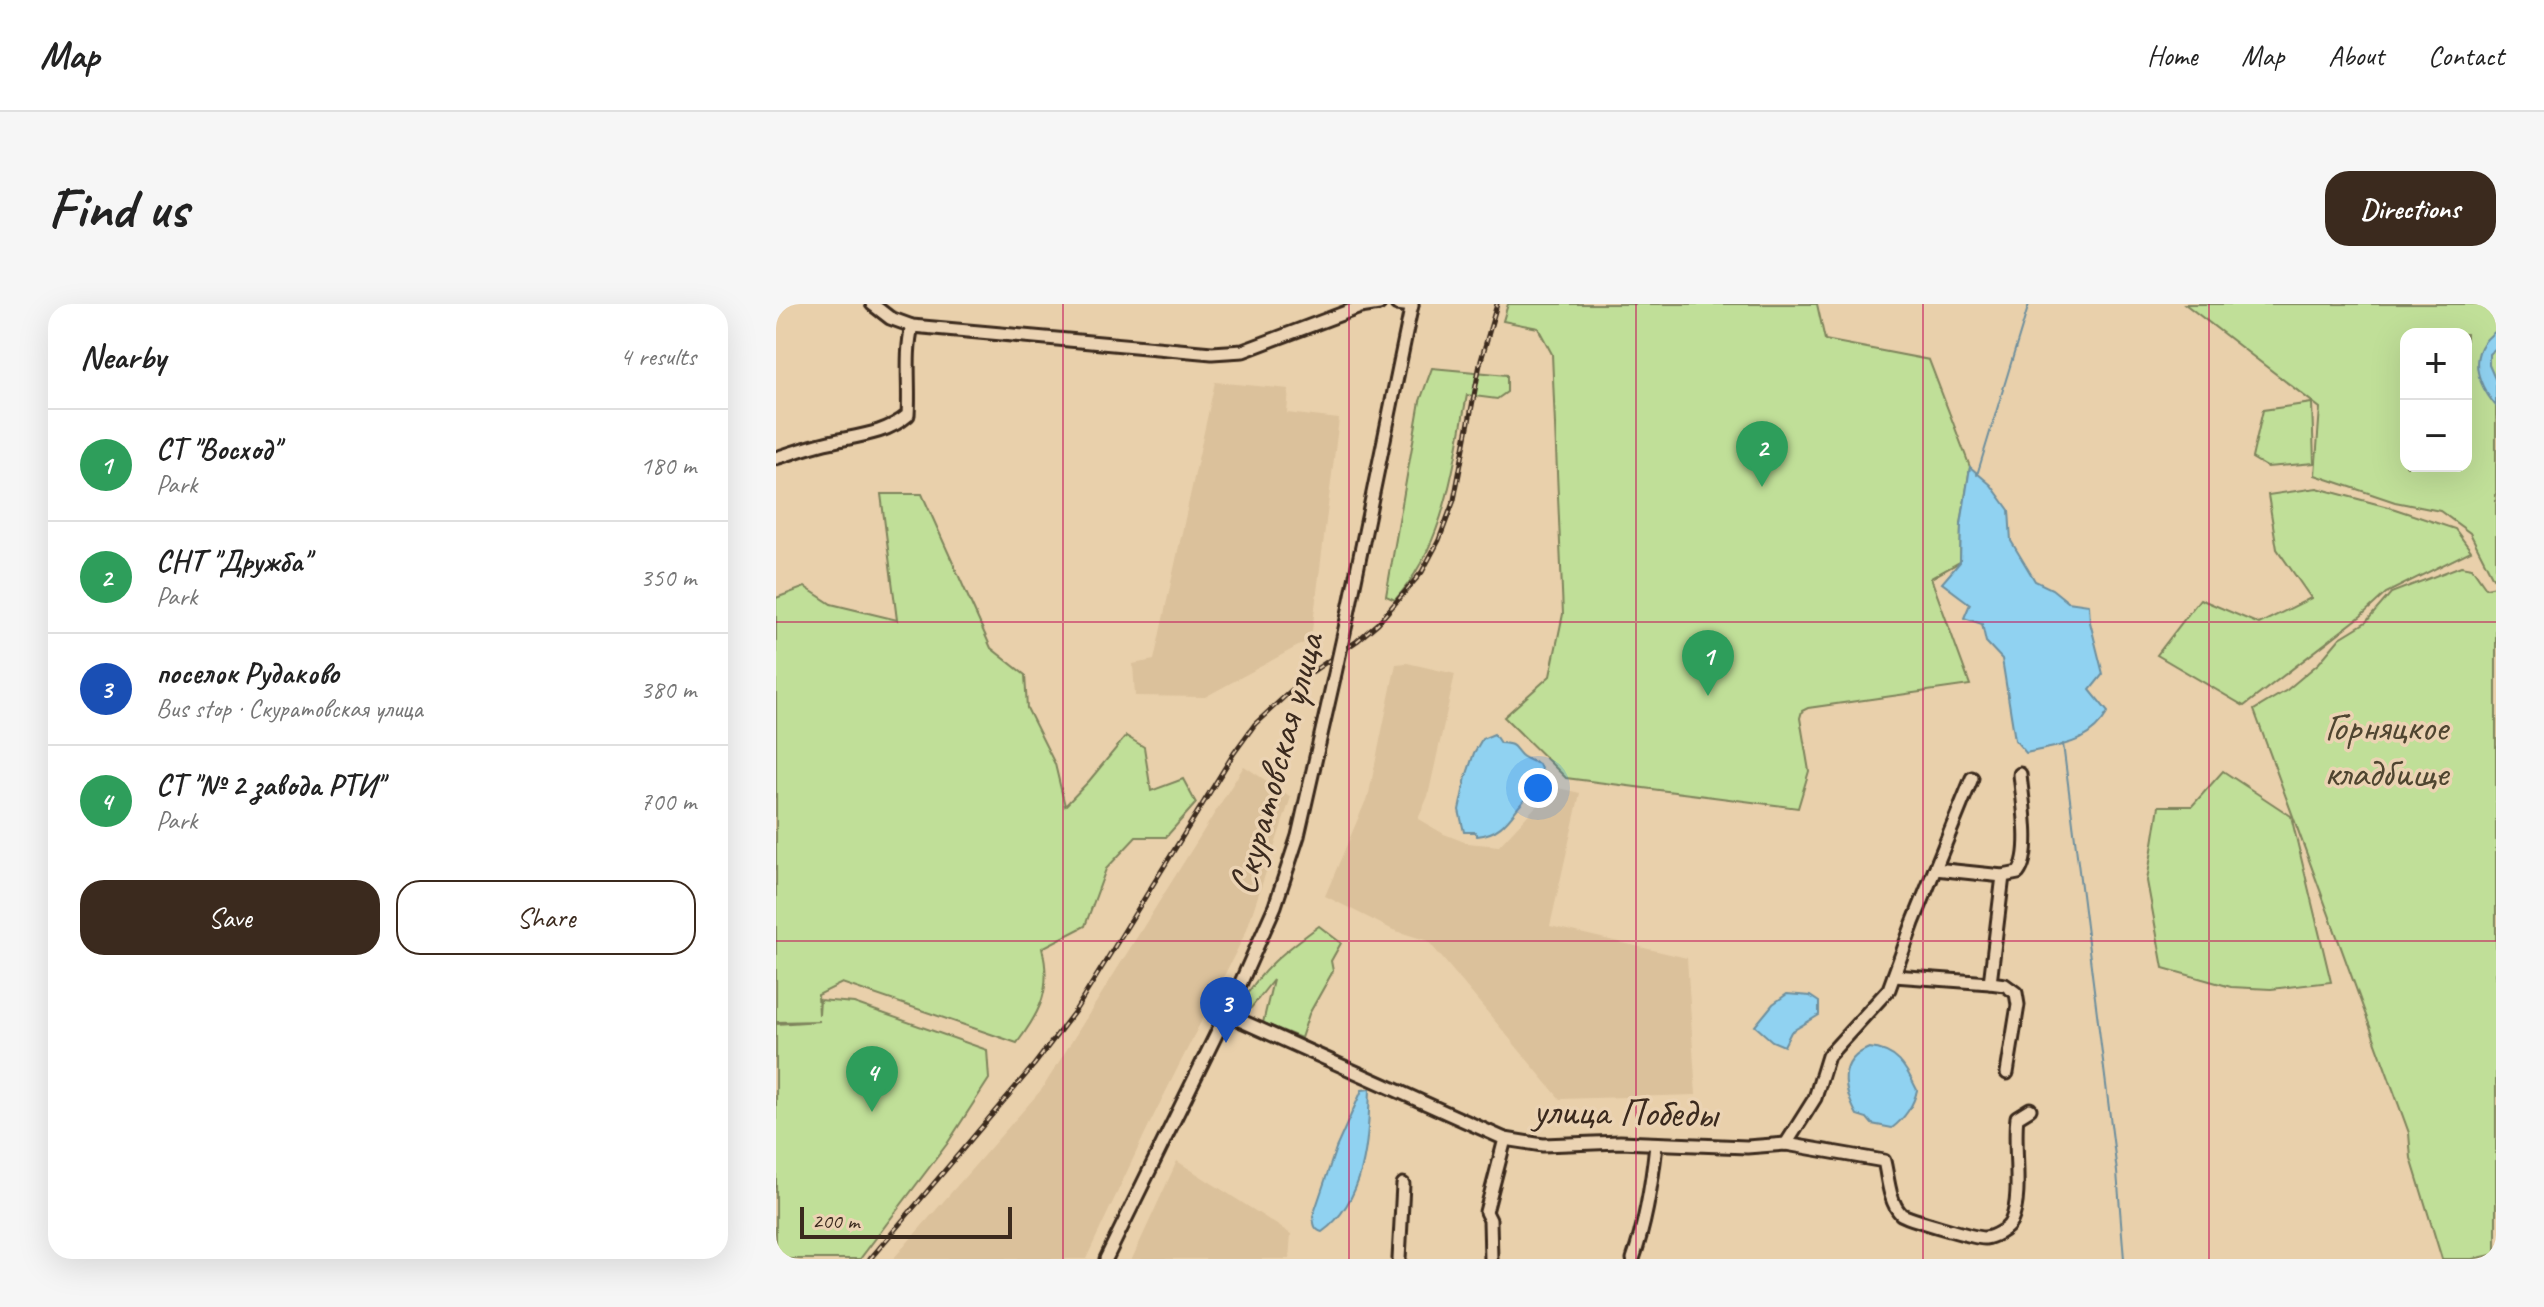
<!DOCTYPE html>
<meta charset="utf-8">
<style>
body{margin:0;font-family:Caveat,sans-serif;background:#f6f6f6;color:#222}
.controls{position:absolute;right:24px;top:24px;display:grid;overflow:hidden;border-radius:16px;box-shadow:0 8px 32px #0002}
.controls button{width:72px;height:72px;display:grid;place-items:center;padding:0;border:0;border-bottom:2px solid #e0e0e0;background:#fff;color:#222;font:40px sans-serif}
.scale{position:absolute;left:24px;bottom:20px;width:212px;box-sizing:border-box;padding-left:8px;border:4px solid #3b2a1e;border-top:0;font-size:22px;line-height:28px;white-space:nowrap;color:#3b2a1e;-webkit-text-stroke:6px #ebd3b3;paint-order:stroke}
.you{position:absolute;left:762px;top:484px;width:28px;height:28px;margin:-20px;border:6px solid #fff;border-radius:50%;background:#1a73e8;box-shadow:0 0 0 12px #1a73e833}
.badge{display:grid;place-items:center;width:52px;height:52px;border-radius:50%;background:#3b2a1e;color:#fff;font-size:26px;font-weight:700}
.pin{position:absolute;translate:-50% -66px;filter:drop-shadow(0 2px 4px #0008)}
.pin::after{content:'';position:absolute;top:42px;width:28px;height:24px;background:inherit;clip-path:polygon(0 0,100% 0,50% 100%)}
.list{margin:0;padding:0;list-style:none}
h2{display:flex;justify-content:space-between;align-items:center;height:104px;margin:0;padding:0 32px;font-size:34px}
h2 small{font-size:26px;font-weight:400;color:#767676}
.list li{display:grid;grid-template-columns:52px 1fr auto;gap:24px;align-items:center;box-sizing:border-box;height:112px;padding:0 32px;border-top:2px solid #e0e0e0}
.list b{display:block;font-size:30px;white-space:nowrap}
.list p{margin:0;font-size:26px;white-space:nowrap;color:#767676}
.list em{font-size:26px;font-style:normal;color:#767676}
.actions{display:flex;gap:16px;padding:24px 32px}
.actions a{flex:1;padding:18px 0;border:2px solid #3b2a1e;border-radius:24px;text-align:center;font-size:28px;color:#3b2a1e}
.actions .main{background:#3b2a1e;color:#fff}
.map{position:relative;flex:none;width:1720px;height:955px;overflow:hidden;border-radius:24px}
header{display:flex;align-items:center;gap:48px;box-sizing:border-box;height:112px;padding:0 40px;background:#fff;border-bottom:2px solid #e0e0e0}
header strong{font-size:38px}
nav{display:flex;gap:44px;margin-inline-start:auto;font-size:28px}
.intro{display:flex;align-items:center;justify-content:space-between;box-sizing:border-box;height:192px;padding:0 48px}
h1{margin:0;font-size:56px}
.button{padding:20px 36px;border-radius:24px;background:#3b2a1e;color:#fff;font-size:28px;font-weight:700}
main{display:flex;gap:48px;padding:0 48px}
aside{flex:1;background:#fff;border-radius:24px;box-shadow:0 8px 32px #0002}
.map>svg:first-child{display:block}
</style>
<header>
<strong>Map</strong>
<nav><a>Home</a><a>Map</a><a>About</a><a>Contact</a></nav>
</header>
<div class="intro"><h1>Find us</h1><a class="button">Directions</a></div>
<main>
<aside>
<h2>Nearby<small>4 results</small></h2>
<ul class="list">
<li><span class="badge" style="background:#2e9e5b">1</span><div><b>СТ &quot;Восход&quot;</b><p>Park</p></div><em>180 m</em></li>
<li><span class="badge" style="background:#2e9e5b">2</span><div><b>СНТ &quot;Дружба&quot;</b><p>Park</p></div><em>350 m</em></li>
<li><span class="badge" style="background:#1a4fb4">3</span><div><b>поселок Рудаково</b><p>Bus stop · Скуратовская улица</p></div><em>380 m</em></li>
<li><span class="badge" style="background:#2e9e5b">4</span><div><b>СТ &quot;№ 2 завода РТИ&quot;</b><p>Park</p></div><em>700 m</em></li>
</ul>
<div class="actions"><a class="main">Save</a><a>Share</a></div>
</aside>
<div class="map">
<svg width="1720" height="955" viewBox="0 0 1720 955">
<rect width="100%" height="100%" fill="#e9d0ab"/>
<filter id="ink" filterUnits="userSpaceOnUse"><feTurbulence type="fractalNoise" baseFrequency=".0125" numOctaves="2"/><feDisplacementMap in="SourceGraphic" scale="16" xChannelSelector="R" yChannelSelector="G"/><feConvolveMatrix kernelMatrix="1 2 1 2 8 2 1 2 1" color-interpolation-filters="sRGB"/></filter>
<g filter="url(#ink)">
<g fill="#dbc19b">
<polygon points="439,78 513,85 511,109 563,115 535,335 429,393 359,392 357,360 378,356"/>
<polygon points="631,359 679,370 652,492 642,515 668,530 691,539 723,542 778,483 804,489 774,622 911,654 920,791 784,795 652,637 617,626 549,592 593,489 620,360"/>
<polygon points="468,462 515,493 470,628 372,823 310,955 117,955 266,785"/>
<polygon points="401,857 515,930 513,955 356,955"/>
</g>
<g fill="#c0df98" stroke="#7e845b" stroke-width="2" fill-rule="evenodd">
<polygon points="732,0 1041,0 1049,36 1153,56 1194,163 1185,220 1184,258 1155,274 1194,381 1032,404 1026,407 1024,414 1033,467 1022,504 790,474 728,413 774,372 787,310 776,50 762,24 727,17"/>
<path d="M1409 0H1720V273L1717 274 1694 229 1664 207 1619 198 1539 171 1544 104ZM1630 30H1690V162H1630Z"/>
<path d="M656 64 731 71V88L721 95 691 91C677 163 670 239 619 296L610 292 644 97Z"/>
<polygon points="1536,99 1538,159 1491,163 1476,154 1487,106"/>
<polygon points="1541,184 1616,204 1679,225 1695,247 1610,289 1585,312 1468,402 1381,351 1424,295 1483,320 1535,294 1501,245 1492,191"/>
<path d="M105 190H146L215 344 249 371 251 404 279 460 289 502 313 477 350 432 368 443 375 487 407 475 420 499 390 533H360L330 565 309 622 266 644C276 685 265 707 241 739L66 679 42 691 43 711 44 696 78 699 211 746 213 775 171 840 84 955H0V720L44 717 0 718V294L29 283 55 300 121 316Z"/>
<polygon points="1685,262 1696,264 1710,284 1720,282 1720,950 1697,955 1666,955 1635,854 1633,829 1478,406 1511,386 1543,359 1564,334 1590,318 1615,289"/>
<polygon points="1447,467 1515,512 1555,678 1495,685 1455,683 1387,664 1371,577 1383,502 1416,502"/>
<path d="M543 622 565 639 555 657 557 667 533 710 525 734 487 719 497 676 471 709 464 701C486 664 509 647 543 622Z"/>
</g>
<g fill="#90d2f1" stroke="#6e8f9d" stroke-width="2">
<path d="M1720 27V44L1713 50V61L1720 77V102C1700 78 1690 48 1720 27Z"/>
<path d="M1194 163 1215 181 1233 206 1235 237 1259 277 1276 285 1292 298 1313 301 1314 318 1327 370 1314 386 1332 408C1313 441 1284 441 1250 449L1239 436 1226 355 1210 338 1206 320 1188 314 1194 300 1166 279 1184 258 1185 221Z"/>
<path d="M718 430 724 439C739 440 736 441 745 451 749 455 758 458 763 460L770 477 766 484C738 494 737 529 701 532L699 528H688L683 506 690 473 698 449 706 435Z"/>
<polygon points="1011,690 1034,692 1043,698 1043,711 1015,728 1008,742 996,737 979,722 997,700"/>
<path d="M1093 744C1121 746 1130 763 1141 786 1138 801 1128 815 1116 824L1096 820 1091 814 1081 811C1067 785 1061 757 1093 744Z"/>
<path d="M594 785C592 835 591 895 546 928 538 926 538 920 537 912L560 844 586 786Z"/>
</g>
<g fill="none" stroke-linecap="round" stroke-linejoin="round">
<g stroke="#6e8f9d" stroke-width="2">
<polyline points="1201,171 1253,0"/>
<polyline points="1287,440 1341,868 1348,955"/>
</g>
<g stroke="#3b2a1e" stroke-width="17">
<g id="minor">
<polyline points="96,0 114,14 136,22 436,49 467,47 584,3 603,0"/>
<polyline points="621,0 636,2"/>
<path d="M0 154C16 149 32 143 49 139 77 132 109 131 132 111 134 81 129 51 136 22"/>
<polyline points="570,320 636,0"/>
<path d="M1159 565 1227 572 1242 569C1257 550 1246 494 1244 470"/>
<polyline points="1227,572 1214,679 1229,681 1240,689 1242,701 1231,769"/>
<polyline points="1118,672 1214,679"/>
<path d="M450 710 729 835 767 841 844 838 971 843 1010 840 1108 857C1112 873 1113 898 1125 910 1130 914 1201 935 1209 934 1217 933 1231 926 1235 918 1247 892 1237 843 1241 813L1254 805"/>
<polyline points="1010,840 1039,794 1052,752 1113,685 1137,619 1196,474"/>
<polyline points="330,955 458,694 499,602 522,532 558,374"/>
<polyline points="623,955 627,880"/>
<polyline points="715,955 714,916 710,908 729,835"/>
<path d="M857 955C870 918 876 879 880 841"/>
</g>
</g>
<use href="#minor" stroke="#ebd3b3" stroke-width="11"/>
<g stroke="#3b2a1e" stroke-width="5">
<polyline id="rail" points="94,955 258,761 299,707 458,449 479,420 533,370 581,337 602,319 646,268 663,236 678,196 704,60 721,0"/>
</g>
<use href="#rail" stroke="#ebd3b3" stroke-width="2" stroke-dasharray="6" stroke-linecap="butt"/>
<g stroke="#3b2a1e" stroke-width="17" stroke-linecap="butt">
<polyline id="minor-bridge" points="558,374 570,320"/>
</g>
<use href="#minor-bridge" stroke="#ebd3b3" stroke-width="11"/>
</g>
</g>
<path fill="none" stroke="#c2185b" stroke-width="2" stroke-opacity="0.55" d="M287 0V955M573 0V955M860 0V955M1147 0V955M1433 0V955M0 318H1720M0 637H1720"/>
<g text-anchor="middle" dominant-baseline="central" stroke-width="7" stroke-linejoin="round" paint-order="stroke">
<g font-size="40" fill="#4f4530" stroke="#ebd3b3">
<text x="1610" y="423">Горняцкое<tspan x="1610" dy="46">кладбище</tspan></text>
</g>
<g font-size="40" fill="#3b2a1e" stroke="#ebd3b3">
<text transform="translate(500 460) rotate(-75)">Скуратовская улица</text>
<text transform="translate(849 808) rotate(1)">улица Победы</text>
</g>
</g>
</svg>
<div class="controls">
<button>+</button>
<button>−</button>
</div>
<div class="scale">200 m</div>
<div class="you"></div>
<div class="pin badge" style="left:932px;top:392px;background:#2e9e5b">1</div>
<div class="pin badge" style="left:986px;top:183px;background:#2e9e5b">2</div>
<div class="pin badge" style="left:450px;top:739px;background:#1a4fb4">3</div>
<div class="pin badge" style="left:96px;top:808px;background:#2e9e5b">4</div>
</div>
</main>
